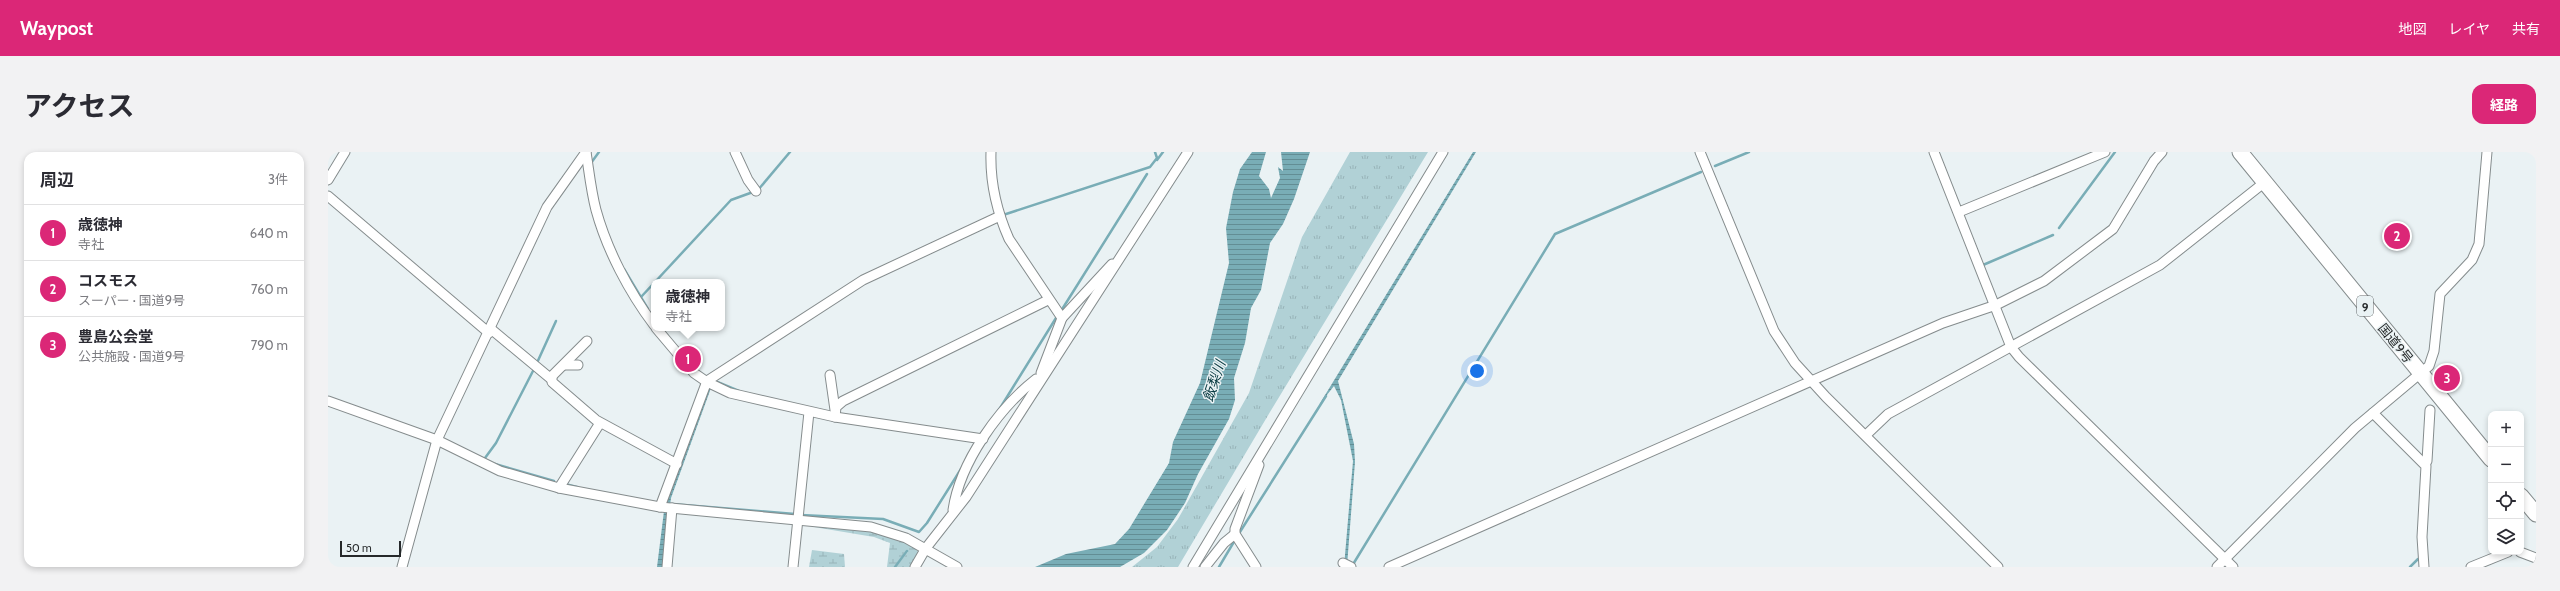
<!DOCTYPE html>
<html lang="ja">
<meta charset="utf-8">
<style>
body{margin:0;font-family:Cabin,"Noto Sans JP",sans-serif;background:#f2f2f3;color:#2b2b33}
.controls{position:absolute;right:12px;bottom:12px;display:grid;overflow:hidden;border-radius:8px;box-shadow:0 2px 6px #0003}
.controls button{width:36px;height:36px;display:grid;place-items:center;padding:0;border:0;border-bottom:1px solid #e1e1e2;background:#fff;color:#2b2b33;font:20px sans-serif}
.scale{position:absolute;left:12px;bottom:10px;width:61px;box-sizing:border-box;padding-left:4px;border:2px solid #26292a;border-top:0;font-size:11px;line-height:14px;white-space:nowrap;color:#26292a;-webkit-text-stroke:3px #eaf2f4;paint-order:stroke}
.you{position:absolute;left:1149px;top:219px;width:14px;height:14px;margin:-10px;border:3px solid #fff;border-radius:50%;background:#1a73e8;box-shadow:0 0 0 6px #1a73e833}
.badge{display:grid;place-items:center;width:26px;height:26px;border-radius:50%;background:#db2777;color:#fff;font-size:13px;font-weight:700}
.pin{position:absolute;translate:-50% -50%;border:2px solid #fff;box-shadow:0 1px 4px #0006}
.popup{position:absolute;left:323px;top:127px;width:74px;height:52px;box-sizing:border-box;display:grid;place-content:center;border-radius:8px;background:#fff;filter:drop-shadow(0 1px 3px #0005);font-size:13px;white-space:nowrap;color:#7c7c81}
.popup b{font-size:15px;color:#2b2b33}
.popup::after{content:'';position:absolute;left:50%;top:100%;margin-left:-8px;border:8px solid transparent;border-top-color:#fff}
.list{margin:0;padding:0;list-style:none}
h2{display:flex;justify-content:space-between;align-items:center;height:52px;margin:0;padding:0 16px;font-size:17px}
h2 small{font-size:13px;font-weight:400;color:#7c7c81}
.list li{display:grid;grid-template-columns:26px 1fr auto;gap:12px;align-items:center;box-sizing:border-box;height:56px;padding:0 16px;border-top:1px solid #e1e1e2}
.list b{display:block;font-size:15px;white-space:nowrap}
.list p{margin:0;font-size:13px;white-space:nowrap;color:#7c7c81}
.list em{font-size:13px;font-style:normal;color:#7c7c81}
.icon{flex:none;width:22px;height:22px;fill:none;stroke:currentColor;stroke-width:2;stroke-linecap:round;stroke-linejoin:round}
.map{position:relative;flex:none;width:2208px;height:415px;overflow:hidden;border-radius:12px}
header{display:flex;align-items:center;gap:24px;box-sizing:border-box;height:56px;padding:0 20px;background:#db2777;color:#fff}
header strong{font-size:19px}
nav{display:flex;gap:22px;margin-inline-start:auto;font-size:14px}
.intro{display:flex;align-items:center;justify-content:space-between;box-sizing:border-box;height:96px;padding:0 24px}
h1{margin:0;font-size:28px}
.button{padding:10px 18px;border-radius:12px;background:#db2777;color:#fff;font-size:14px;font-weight:700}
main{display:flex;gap:24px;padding:0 24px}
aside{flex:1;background:#fff;border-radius:12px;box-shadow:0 2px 6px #0003}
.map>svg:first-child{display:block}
</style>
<header>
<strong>Waypost</strong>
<nav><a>地図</a><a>レイヤ</a><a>共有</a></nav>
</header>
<div class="intro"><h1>アクセス</h1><a class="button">経路</a></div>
<main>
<aside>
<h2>周辺<small>3件</small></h2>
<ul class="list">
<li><span class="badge">1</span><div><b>歳徳神</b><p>寺社</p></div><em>640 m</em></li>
<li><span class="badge">2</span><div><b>コスモス</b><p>スーパー · 国道9号</p></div><em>760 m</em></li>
<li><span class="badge">3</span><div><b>豊島公会堂</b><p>公共施設 · 国道9号</p></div><em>790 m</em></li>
</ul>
</aside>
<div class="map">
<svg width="2208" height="415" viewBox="0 0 2208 415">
<defs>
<pattern id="grass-tufts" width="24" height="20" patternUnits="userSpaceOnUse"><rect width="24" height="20" fill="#b1d1d6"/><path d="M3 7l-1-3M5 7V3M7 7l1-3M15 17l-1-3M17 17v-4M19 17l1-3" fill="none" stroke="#98b3b8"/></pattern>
<pattern id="wetland-marsh" width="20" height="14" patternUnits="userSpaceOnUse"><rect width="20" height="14" fill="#b1d1d6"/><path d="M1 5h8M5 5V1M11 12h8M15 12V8" fill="none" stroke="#98b3b8"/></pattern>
<pattern id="water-rules" width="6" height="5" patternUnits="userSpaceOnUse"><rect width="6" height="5" fill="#79adb6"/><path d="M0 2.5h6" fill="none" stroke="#638d94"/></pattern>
</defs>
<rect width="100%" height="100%" fill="#eaf2f4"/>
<polygon fill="url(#grass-tufts)" points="1022,0 1100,0 942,260 850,415 804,415 829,395 850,367 921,241 974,85"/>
<g fill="url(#wetland-marsh)">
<polygon points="498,374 545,380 587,394 590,400 582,415 568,415 580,400 579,398 566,415 559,415 562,391 546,385 486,375"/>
<polygon points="484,398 516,402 517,415 481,415"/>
</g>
<g fill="url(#water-rules)">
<polygon points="924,0 938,0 931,24 941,37 943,46 952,26 950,15 955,19 953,0 982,0 966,47 955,72 942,91 933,138 923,156 917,191 906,226 907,248 901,267 870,322 857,351 839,378 816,401 792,415 707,415 738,402 787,392 801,377 841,311 845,290 872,231 901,111 898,76 905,40 912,17"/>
<polygon points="1145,0 1148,0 1010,229 1026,292 1027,310 1019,414 1016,415 1025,309 1013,248 1006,234 991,253"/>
<polygon points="380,235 383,236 343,346 334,415 329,415 337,351"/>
</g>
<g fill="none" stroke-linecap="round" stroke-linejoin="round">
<g stroke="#79adb6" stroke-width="2.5">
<polyline points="829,8 835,0"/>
<polyline points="263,11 271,0"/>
<polyline points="1387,14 1421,0"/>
<polyline points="430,38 462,0"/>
<polyline points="675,63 822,15 829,6 827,0"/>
<polyline points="1731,76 1787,0"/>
<polyline points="1655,113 1725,83"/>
<polyline points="296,117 320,157"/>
<polyline points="327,130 403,48 425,40"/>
<polyline points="313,145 326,131"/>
<polyline points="733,159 819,22"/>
<polyline points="208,213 228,169"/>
<polyline points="387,229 411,239"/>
<polyline points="669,261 728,166"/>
<polyline points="157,306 168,291 206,217"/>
<polyline points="167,312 226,329"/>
<polyline points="237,332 249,335"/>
<polyline points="344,352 467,362"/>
<polyline points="473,363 555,367 591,380 599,371 633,317"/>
<polyline points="910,383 998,244"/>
<polyline points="1024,414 1227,82 1373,20"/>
<polyline points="567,415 579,399"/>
<polyline points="891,415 907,388"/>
<polyline points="2082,415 2090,407"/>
</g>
<g stroke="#858c8d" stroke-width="11">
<g id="minor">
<path d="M258 0C261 19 263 39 268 58 279 98 301 140 326 173"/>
<polyline points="407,0 420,28 428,39"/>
<path d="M663 0C662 30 669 60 681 87L734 166"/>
<polyline points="1372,0 1446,179 1467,211 1498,245 1670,415"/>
<polyline points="1606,0 1683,195 1691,205 1905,415"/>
<polyline points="0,28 17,0"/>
<polyline points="0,44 161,181"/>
<polyline points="1631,60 1777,0"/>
<polyline points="328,176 366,221 379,230 402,241 507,265 655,287"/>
<polyline points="163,177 222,226 259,189"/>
<polyline points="236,213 250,213"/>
<polyline points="713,221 734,166 784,112"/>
<polyline points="502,223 507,258"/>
<polyline points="224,226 224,230 268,268 349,312"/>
<polyline points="0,249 109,288 172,319 231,336 332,355 543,375 578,386 629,415"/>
<polyline points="2045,261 2098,314 2094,385 2096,415"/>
<polyline points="507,265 508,255 515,249 720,148"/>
<polyline points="1538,283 1560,262 1832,113 1937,30"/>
<polyline points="2097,312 2099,309 2102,258"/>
<polyline points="231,336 272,271"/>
<polyline points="332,355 379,229 535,128 672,64"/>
<path d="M625 358C632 310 671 256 708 227"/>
<polyline points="2192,400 2208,406"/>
<polyline points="1015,411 1023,415"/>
<polyline points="74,415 109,288 219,55 258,0"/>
<polyline points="339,415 344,356"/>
<polyline points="465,415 481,260"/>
<polyline points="587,415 598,396 638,345 860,0"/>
<polyline points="865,415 1115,0"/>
<polyline points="877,415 896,391 907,382"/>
<polyline points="928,415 907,382 907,377 931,313"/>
<polyline points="1061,415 1615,171 1668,153 1716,129 1785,77 1826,9 1834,0"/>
<polyline points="1889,415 2027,276 2101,214 2106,199 2112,142 2144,108 2151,92 2159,0"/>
<polyline points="2143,415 2180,400"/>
</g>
</g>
<g stroke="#858c8d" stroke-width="17">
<g id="trunk">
<polyline points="1912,0 2163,307"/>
<polyline points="2193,344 2208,362"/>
</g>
</g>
<use href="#minor" stroke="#fff" stroke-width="9"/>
<use href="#trunk" stroke="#fff" stroke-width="15"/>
</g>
<g text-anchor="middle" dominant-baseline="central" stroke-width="3" stroke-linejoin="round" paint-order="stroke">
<rect fill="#eaf2f4" stroke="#616567" stroke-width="1" x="2029" y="144" width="16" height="20" rx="3"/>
<g font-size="12" font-weight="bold" fill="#26292a">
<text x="2037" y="154">9</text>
</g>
<g font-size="13" fill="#26292a" stroke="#eaf2f4">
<text transform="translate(2068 191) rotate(51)">国道9号</text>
</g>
<g font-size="14" font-style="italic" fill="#093b42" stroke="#eaf2f4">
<text transform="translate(886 229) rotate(-71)">飯梨川</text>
</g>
</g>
</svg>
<div class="controls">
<button>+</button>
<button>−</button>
<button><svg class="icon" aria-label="locate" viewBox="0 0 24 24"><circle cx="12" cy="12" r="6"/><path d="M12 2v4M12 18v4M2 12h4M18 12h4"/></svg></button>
<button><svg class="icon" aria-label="layers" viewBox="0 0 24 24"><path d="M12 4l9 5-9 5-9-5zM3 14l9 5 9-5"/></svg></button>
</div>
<div class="scale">50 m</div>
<div class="you"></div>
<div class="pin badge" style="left:360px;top:207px">1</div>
<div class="popup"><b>歳徳神</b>寺社</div>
<div class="pin badge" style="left:2069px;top:84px">2</div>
<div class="pin badge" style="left:2119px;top:226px">3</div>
</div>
</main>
